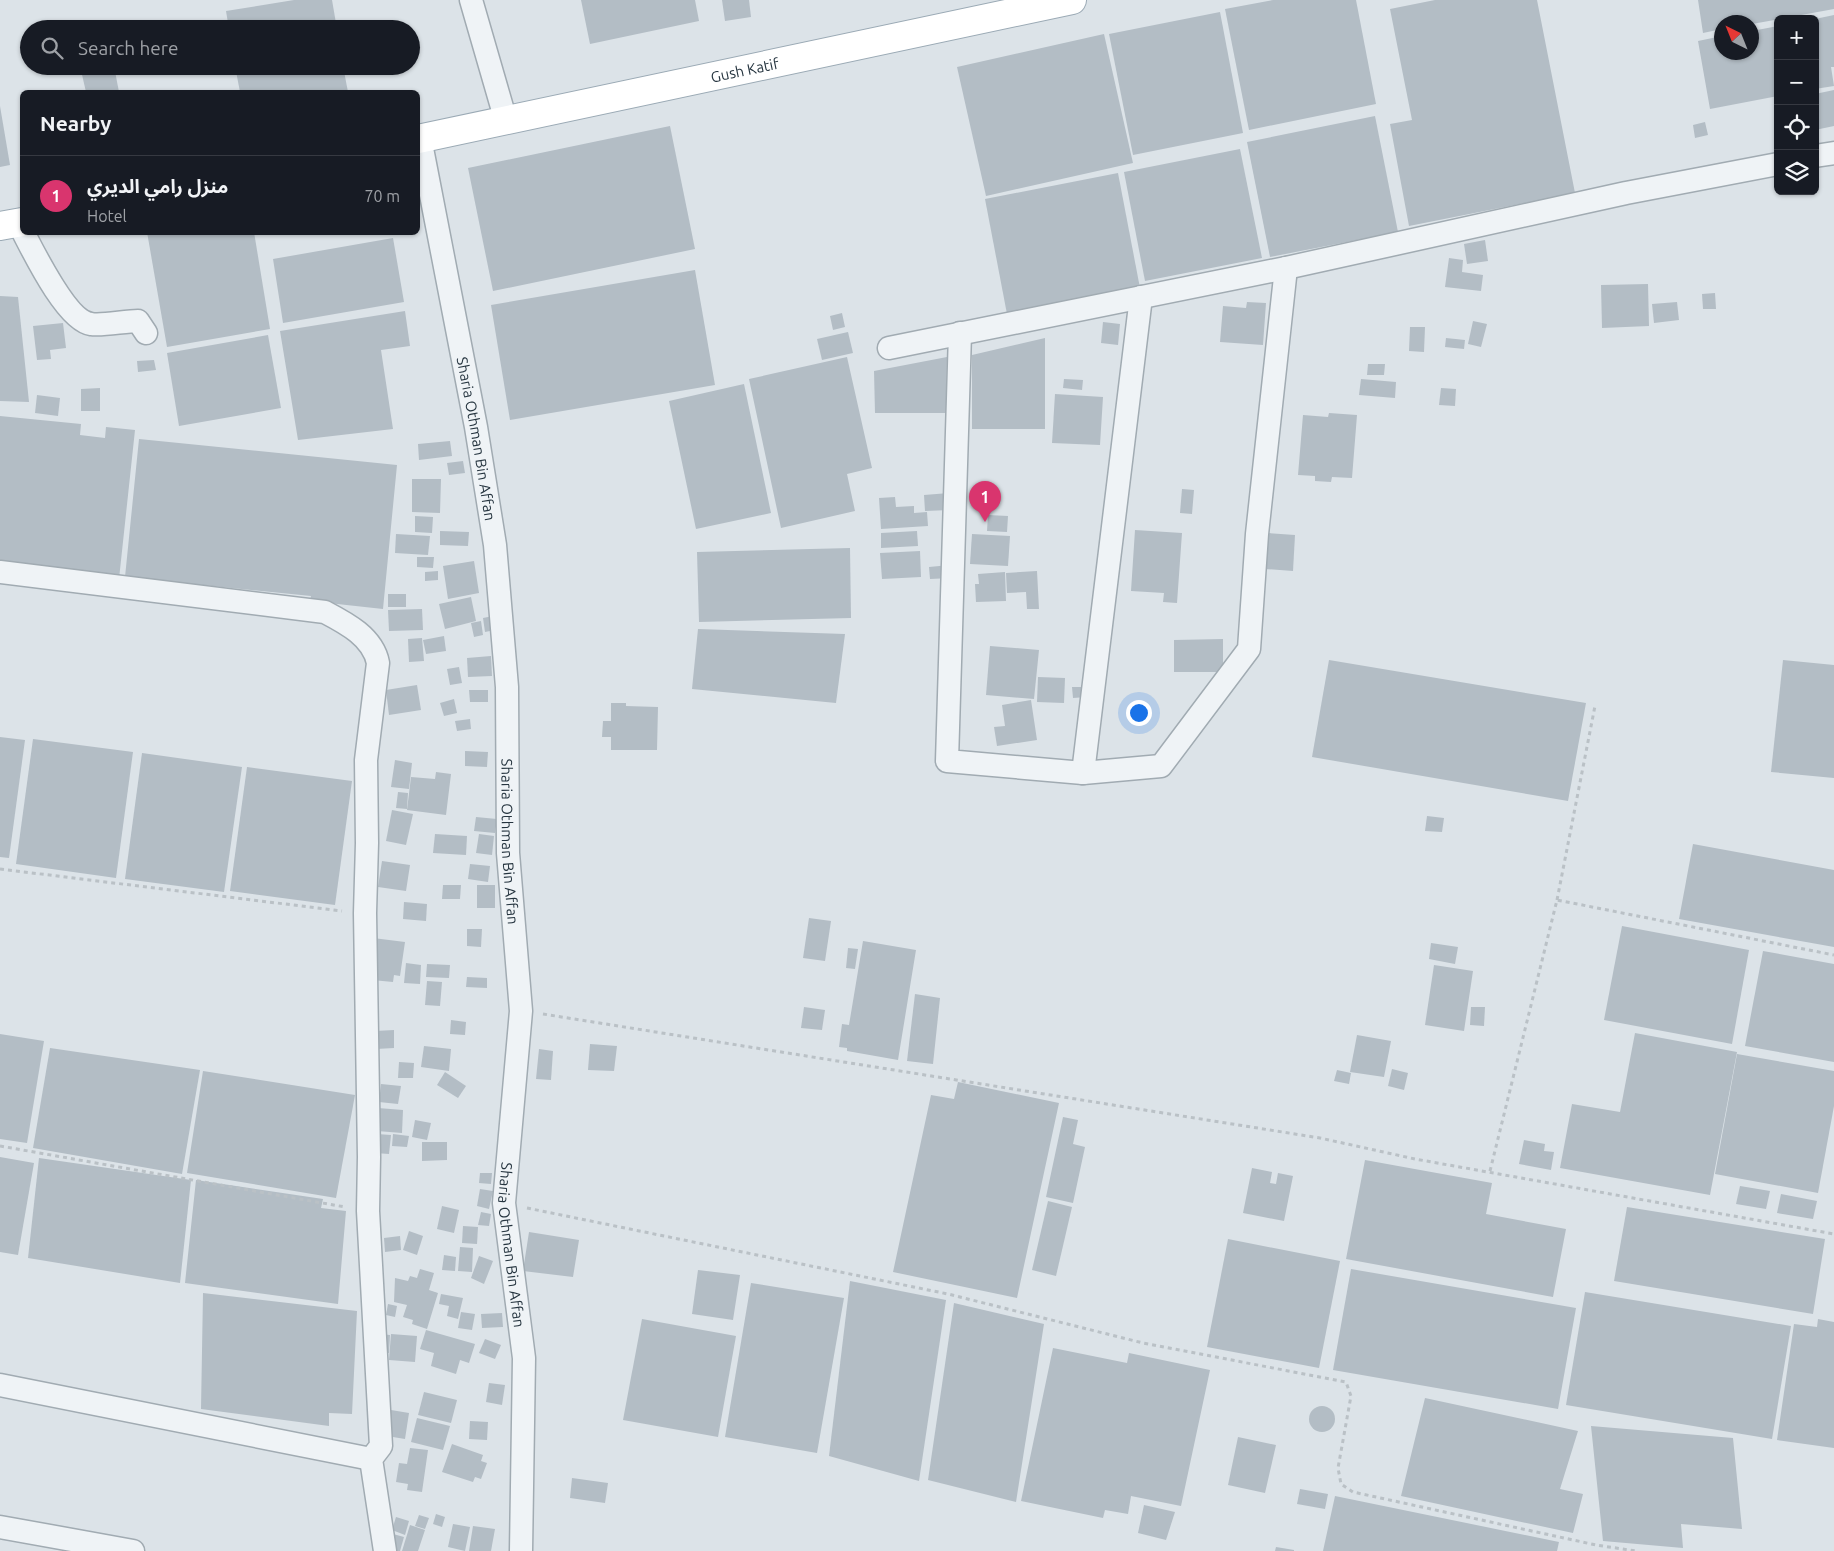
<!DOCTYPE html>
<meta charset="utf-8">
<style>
body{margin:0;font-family:Ubuntu,"Noto Sans Arabic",sans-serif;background:#20242c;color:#f1f3f6}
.controls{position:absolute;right:15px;top:15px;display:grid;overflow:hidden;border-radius:8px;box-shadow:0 1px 4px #0004}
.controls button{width:45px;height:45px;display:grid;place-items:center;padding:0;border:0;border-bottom:1px solid #363941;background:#171b24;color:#f1f3f6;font:25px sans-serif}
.compass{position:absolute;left:1714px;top:15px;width:45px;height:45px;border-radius:50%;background:#171b24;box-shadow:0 1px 4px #0004;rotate:317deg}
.you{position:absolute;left:1138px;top:712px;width:18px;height:18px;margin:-12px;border:4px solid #fff;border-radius:50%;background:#1a73e8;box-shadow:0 0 0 8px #1a73e833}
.badge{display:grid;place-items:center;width:32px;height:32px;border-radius:50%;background:#d9356e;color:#fff;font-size:16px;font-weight:700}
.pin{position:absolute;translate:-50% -41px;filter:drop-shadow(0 1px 2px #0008)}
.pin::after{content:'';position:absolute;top:26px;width:18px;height:15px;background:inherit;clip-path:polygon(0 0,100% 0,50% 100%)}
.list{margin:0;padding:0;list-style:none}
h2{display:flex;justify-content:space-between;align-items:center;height:65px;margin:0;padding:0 20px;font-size:21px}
h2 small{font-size:16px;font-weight:400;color:#9ea1a6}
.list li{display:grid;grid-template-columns:32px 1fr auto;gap:15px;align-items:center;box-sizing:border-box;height:80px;padding:0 20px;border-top:1px solid #363941}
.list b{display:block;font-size:19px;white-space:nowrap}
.list p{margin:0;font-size:16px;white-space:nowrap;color:#9ea1a6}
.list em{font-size:16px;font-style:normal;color:#9ea1a6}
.icon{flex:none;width:28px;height:28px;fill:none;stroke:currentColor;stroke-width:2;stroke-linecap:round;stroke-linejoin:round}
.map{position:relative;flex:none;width:1834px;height:1551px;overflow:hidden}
.search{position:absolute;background:#171b24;box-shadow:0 1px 4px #0004;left:20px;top:20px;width:400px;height:55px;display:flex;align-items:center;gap:12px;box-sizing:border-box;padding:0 18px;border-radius:28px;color:#9ea1a6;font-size:19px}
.panel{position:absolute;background:#171b24;box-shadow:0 1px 4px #0004;left:20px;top:90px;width:400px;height:145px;border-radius:8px}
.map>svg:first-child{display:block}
</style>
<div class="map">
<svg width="1834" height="1551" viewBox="0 0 1834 1551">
<rect width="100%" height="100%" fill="#dce3e8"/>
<g fill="#b3bdc5">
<polygon points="294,0 332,0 337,29 229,29 226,11"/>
<polygon points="581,0 695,0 699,21 590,44"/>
<polygon points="722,0 749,0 751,17 725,21"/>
<polygon points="1273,0 1356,0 1376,104 1249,130 1225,9"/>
<polygon points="1435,0 1537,0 1575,193 1409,226 1390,124 1412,120 1390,9"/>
<polygon points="1698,0 1834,0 1834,9 1752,24 1752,22 1722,22 1722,29 1703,33"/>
<polygon points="1220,12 1243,133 1133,155 1109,34"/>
<polygon points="1834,15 1834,67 1831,67 1834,86 1815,89 1815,19"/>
<polygon points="1778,26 1778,96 1710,109 1698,41 1722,36 1722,52 1752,52 1752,31"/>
<polygon points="1104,34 1133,163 986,196 957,67"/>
<polygon points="80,66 114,66 119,92 86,92"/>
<polygon points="169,66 182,66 183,70 170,72"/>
<polygon points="235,66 343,66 348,92 240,92"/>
<polygon points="1834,90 1834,126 1815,130 1815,94"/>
<polygon points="0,106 10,165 0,167"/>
<polygon points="1375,116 1398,232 1270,257 1247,142"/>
<polygon points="1705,122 1708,135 1695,138 1693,125"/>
<polygon points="670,126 695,249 493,291 468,168"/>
<polygon points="1240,149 1262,258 1145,281 1124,172"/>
<polygon points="1118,173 1140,288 1007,314 985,199"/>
<polygon points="147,232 254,232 270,329 167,347"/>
<polygon points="393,238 404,302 283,323 273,259"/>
<polygon points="1485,240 1488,261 1467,264 1464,244"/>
<polygon points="1449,258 1463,260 1462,272 1483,275 1481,291 1445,287"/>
<polygon points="695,270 715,385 510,420 491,305"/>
<polygon points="1648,284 1649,326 1602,328 1601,285"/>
<polygon points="1715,293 1716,309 1703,309 1702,294"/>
<polygon points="0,296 18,297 29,402 0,401"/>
<polygon points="1247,302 1266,303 1263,345 1220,342 1223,306 1246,308"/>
<polygon points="1677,302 1679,320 1654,323 1652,304"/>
<polygon points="405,311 410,346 381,350 393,429 298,440 280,331"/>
<polygon points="842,313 845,327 833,330 830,316"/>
<polygon points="1473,321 1487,324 1481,347 1468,344"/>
<polygon points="1103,322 1120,324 1118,345 1101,343"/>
<polygon points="63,323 66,348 50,350 51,359 37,360 33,326"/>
<polygon points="1410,327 1425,327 1424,352 1409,351"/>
<polygon points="848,332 853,353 822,360 817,339"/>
<polygon points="268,335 281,408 179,426 167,353"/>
<polygon points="1045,338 1045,429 972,429 972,355"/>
<polygon points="1446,338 1465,340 1464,349 1445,347"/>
<polygon points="847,357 872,468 847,474 855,511 781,528 749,379"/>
<polygon points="947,357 946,413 875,413 874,371"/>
<polygon points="154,360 156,370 138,372 137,361"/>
<polygon points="1368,364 1385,364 1384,375 1367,375"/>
<polygon points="1064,379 1083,380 1082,390 1063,388"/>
<polygon points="1361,379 1396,382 1395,398 1359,395"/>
<polygon points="744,384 771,513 696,529 669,401"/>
<polygon points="100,388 100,411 81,411 81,389"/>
<polygon points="1441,388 1456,389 1455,406 1439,405"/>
<polygon points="1055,394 1103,397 1100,445 1052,443"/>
<polygon points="37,395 60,398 58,416 35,413"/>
<polygon points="1329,413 1357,415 1352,478 1332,477 1331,482 1315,481 1315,476 1298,475 1303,415 1328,417"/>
<polygon points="0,416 81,424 80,435 105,438 106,427 135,430 119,579 0,567"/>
<polygon points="139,439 397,465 383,609 310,601 311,596 125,577"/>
<polygon points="450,441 452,456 419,460 418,444"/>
<polygon points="463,461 465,473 449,475 447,463"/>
<polygon points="412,479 441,479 440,513 412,512"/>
<polygon points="1182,489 1194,490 1192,514 1180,513"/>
<polygon points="949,493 950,510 925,511 924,495"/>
<polygon points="895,497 896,507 914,506 914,513 927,512 928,526 881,529 879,498"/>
<polygon points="988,515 1008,516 1007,532 987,531"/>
<polygon points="415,516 433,517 432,533 415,532"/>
<polygon points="1135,530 1182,533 1177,603 1163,602 1164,593 1131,591"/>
<polygon points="440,531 469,532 468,546 440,545"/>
<polygon points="917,531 918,546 881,548 881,533"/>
<polygon points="1268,533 1295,535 1293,571 1265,569"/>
<polygon points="396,534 430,536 428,555 395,553"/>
<polygon points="972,534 1010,536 1008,566 970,564"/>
<polygon points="850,548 851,618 699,622 697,552"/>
<polygon points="920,551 921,577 882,579 880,553"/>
<polygon points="417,557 434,557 433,568 417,567"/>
<polygon points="474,561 479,593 448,599 443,566"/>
<polygon points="950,565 951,578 930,579 929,567"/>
<polygon points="438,571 438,580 425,581 425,572"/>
<polygon points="1037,571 1039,609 1027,609 1026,592 1007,593 1006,573"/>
<polygon points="1005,572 1006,601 976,602 975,584 979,584 978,574"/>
<rect x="388" y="594" width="18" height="13"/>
<polygon points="471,597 476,621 445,629 439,604"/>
<polygon points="422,609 423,630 389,631 388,610"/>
<polygon points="493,616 495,630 485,632 483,618"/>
<polygon points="481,621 483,635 474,637 471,623"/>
<polygon points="698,629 845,634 836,703 692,689"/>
<polygon points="444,636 446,651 426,654 423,640"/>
<polygon points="422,638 424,661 409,662 408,639"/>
<polygon points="1223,639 1223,672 1174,672 1174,640"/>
<polygon points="990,646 1039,650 1034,699 986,695"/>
<polygon points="491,656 492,676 468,677 467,658"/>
<polygon points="1329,660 1586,703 1568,801 1312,757"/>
<polygon points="1783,660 1834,665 1834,778 1771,772"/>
<polygon points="459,667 462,683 450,685 447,669"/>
<polygon points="1038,677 1065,678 1064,703 1037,702"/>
<polygon points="417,685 421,710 389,715 386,690"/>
<polygon points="1072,687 1086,687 1087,697 1073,698"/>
<polygon points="469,690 488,690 488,702 470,702"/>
<polygon points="454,699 457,713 444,716 440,703"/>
<polygon points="1031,700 1037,740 997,746 994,727 1005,726 1002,705"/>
<polygon points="611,703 626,703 626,706 658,707 657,750 611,750 611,737 602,737 603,721 611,721"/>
<polygon points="470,719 471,729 457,731 455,721"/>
<polygon points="0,737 25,740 9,858 0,857"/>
<polygon points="33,739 133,752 116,878 16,864"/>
<polygon points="465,751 488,752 487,767 465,766"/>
<polygon points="142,753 242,767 224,892 125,879"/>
<polygon points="395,760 412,763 409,789 391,787"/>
<polygon points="247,767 352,781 335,905 230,891"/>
<polygon points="436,772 451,774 446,815 407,810 411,777 435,779"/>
<polygon points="398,792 408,793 407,809 396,808"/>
<polygon points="392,810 413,814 406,845 386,841"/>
<polygon points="1427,816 1444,818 1442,832 1425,831"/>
<polygon points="476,817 497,819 495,833 474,831"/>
<polygon points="435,834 467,836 466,855 433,853"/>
<polygon points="479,834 494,836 492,855 476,853"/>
<polygon points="1693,844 1834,870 1834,947 1679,919"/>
<polygon points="382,861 410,865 406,891 378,887"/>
<polygon points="470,864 490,866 488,882 468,879"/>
<polygon points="443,885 461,885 460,899 442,899"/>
<rect x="477" y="885" width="18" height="23"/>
<polygon points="404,902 427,904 426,921 403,919"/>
<polygon points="809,918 831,921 825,961 803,958"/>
<polygon points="1622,926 1749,950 1732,1044 1604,1020"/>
<polygon points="467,929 482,929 481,947 467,946"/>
<polygon points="373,938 405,942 400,976 394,975 393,982 372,980"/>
<polygon points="863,941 916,950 898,1060 847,1051 847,1048 839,1047 842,1024 849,1025"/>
<polygon points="1431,943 1458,947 1455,964 1429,959"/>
<polygon points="848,948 858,949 855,969 846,968"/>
<polygon points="1763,951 1834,964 1834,1062 1745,1046"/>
<polygon points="406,963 421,965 420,984 404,983"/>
<polygon points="427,964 450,965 449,978 426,977"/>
<polygon points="1434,965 1473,971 1464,1031 1425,1025"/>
<polygon points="467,977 487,978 487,988 466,987"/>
<polygon points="427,981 442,982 440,1006 425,1005"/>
<polygon points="915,994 940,998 933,1064 907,1061"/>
<polygon points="804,1007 825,1010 822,1030 801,1028"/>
<polygon points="1471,1007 1485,1007 1484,1026 1470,1025"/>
<polygon points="451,1020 466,1022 465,1035 450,1034"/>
<polygon points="394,1030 394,1048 376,1049 375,1031"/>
<polygon points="1635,1033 1737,1052 1710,1195 1560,1168 1572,1104 1620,1112"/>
<polygon points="0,1034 44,1041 27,1143 0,1139"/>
<polygon points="1357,1035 1391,1041 1384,1077 1350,1072"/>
<polygon points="590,1044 617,1046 614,1071 588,1070"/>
<polygon points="424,1046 451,1049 449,1071 421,1067"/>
<polygon points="50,1048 200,1070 182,1174 33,1148"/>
<polygon points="539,1049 553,1051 551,1080 536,1079"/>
<polygon points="1737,1054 1834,1071 1834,1106 1818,1193 1715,1174"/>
<polygon points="399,1062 414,1063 413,1078 398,1078"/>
<polygon points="1392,1069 1408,1073 1404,1090 1388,1086"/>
<polygon points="1337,1070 1351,1073 1349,1084 1334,1081"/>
<polygon points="203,1071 355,1095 336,1198 187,1173"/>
<polygon points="445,1072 466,1086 458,1098 437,1085"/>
<polygon points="958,1082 1059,1103 1017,1298 893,1272 931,1095 954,1099"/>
<polygon points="381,1084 401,1086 398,1104 379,1102"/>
<polygon points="378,1108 403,1110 402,1133 377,1131"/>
<polygon points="1063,1117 1078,1120 1073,1144 1085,1147 1073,1203 1046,1197"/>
<polygon points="415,1120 431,1123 427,1140 412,1137"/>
<polygon points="377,1134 391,1135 389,1154 375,1153"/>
<polygon points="393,1134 409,1136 407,1147 392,1146"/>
<polygon points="1524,1140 1545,1144 1544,1151 1554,1152 1551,1170 1519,1164"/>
<polygon points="422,1142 447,1142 447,1160 422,1161"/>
<polygon points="0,1157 34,1163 18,1255 0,1252"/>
<polygon points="39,1158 191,1180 180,1283 28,1258"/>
<polygon points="1365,1160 1492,1183 1486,1214 1566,1229 1553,1297 1346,1259"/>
<polygon points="1252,1168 1272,1172 1270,1183 1276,1184 1278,1173 1293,1176 1284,1221 1243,1213"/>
<polygon points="480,1173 492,1173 491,1184 479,1183"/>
<polygon points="196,1180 323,1199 321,1208 346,1211 338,1304 185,1283"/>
<polygon points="1740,1186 1770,1191 1766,1209 1736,1204"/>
<polygon points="480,1189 493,1191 489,1209 477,1206"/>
<polygon points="1781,1194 1817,1201 1813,1219 1777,1213"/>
<polygon points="1048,1201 1072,1207 1056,1276 1032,1270"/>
<polygon points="442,1206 459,1210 454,1233 437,1229"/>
<polygon points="1627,1207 1825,1239 1813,1314 1614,1281"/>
<polygon points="481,1212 491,1214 489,1226 478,1225"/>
<polygon points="463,1226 478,1227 477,1244 462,1243"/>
<polygon points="409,1231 423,1236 417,1255 403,1250"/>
<polygon points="529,1232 579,1240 573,1277 523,1271"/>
<polygon points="400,1236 401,1250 385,1252 384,1238"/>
<polygon points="1228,1239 1340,1261 1319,1368 1207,1347"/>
<polygon points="460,1247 473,1248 472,1272 458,1271"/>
<polygon points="444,1255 456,1257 455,1271 442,1270"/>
<polygon points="479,1256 493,1261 484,1284 471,1278"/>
<polygon points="420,1269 434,1273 429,1290 438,1293 427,1329 412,1324 413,1320 403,1317 407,1305 394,1302 395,1278 408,1281 410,1276 417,1278"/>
<polygon points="1351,1269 1576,1308 1558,1409 1333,1370"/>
<polygon points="698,1270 740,1275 733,1320 692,1314"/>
<polygon points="850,1281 946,1300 919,1481 829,1456"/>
<polygon points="751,1283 844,1298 817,1453 725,1437"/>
<polygon points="1585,1292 1791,1326 1772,1439 1566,1405"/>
<polygon points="203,1293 357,1311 352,1414 329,1413 329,1426 201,1409"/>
<polygon points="441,1294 463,1298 458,1319 447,1316 449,1306 439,1304"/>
<polygon points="954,1303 1044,1324 1016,1502 928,1480"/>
<polygon points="388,1304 397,1306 395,1317 386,1315"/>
<polygon points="461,1312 475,1314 472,1330 458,1328"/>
<polygon points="502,1313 503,1327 482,1328 481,1314"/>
<polygon points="642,1319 736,1336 718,1437 623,1420"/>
<polygon points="1818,1319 1834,1322 1834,1448 1777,1440 1794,1324 1817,1327"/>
<polygon points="426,1330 475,1344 469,1363 460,1360 456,1374 431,1366 434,1353 420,1349"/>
<polygon points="379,1334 390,1335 389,1353 377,1352"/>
<polygon points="391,1334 417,1336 415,1362 389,1360"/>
<polygon points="485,1339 501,1345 495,1359 479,1353"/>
<polygon points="1053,1348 1127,1363 1129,1353 1210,1370 1181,1506 1131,1496 1128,1514 1105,1510 1103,1518 1021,1501"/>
<polygon points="489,1383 505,1385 502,1405 486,1402"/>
<polygon points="424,1392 457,1400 451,1423 418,1415"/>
<polygon points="1425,1398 1578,1431 1560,1489 1583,1494 1573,1533 1401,1496"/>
<circle cx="1322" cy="1419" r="13"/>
<polygon points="391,1410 409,1413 405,1439 387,1436"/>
<polygon points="417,1418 450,1426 443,1450 411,1442"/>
<polygon points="470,1421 488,1422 487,1440 469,1439"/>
<polygon points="1591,1426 1733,1438 1742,1529 1681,1524 1683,1548 1603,1541"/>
<polygon points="1238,1437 1276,1445 1265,1493 1228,1485"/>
<polygon points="452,1444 483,1455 481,1461 487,1463 481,1479 475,1477 473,1482 442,1472"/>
<polygon points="410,1448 428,1450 422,1492 407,1490 408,1484 396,1482 399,1463 407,1464"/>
<polygon points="572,1478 608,1483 605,1503 570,1498"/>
<polygon points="1300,1489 1328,1494 1325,1509 1297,1504"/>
<polygon points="1335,1496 1559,1542 1557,1551 1323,1551"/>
<polygon points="1144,1505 1175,1512 1166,1540 1138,1533"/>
<polygon points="436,1514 445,1517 442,1527 433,1524"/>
<polygon points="419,1515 429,1518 425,1529 415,1526"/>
<polygon points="396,1517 409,1521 405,1535 392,1530"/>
<polygon points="453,1524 470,1527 465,1551 448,1547"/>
<polygon points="410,1525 425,1530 418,1551 402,1551"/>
<polygon points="473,1526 495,1529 491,1551 469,1551"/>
<polygon points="393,1534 404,1537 400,1551 388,1551"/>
<polygon points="1276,1547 1294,1550 1294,1551 1275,1551"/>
</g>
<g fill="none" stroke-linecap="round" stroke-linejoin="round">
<g stroke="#a1abb2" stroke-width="25">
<g id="minor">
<polyline points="471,0 506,121"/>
<path id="s1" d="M420 138 476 427 495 545 507 687 508 853 521 1011 504 1203 524 1358 521 1551"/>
<polyline points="1815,156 1834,153"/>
<path d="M23 232C34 253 67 321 91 324 102 326 125 321 138 321L146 333"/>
<polyline points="960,333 947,761 1083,773 1161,766 1249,649 1257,534 1286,268"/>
<polyline points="889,348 1286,268 1626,193 1778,164"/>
<path d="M0 572 325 612C346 623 373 637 378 663L366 760 367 843 365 913 369 1157 368 1211 381 1446 371 1459 385 1551"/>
<polyline points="1083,773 1141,297"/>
<polyline points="0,1385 371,1459"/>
<polyline points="0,1527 133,1551"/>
</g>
</g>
<g stroke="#9baab5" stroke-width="30">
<g id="major">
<path id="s2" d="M418 139 1072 0"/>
<polyline points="0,226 22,222"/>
</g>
</g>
<g stroke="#bac1c6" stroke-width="3" stroke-dasharray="4 4" stroke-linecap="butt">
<polyline points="0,869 342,911"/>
<polyline points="1557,900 1595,706"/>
<polyline points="543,1014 1320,1138 1415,1159 1834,1234"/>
<polyline points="0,1146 345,1207"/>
<polyline points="1490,1171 1557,900 1834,955"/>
<polyline points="527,1208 948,1294 1143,1343 1346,1382 1351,1396 1338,1468 1341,1484 1353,1492 1596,1545 1636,1551"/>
</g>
<use href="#minor" stroke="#eff3f6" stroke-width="22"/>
<use href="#major" stroke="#fff" stroke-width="28"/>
</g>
<g text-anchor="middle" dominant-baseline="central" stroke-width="4.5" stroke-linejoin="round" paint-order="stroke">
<g font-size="15" fill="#25343f" stroke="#ecf2f5">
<text stroke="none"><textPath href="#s2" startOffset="334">Gush Katif</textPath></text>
<text stroke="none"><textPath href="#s1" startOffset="306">Sharia Othman Bin Affan</textPath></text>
<text stroke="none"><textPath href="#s1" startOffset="711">Sharia Othman Bin Affan</textPath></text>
<text stroke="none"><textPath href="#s1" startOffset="1116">Sharia Othman Bin Affan</textPath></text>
</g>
</g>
</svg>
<div class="controls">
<button>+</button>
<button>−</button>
<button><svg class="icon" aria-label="locate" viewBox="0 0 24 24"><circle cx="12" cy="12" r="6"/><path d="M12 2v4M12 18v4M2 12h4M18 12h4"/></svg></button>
<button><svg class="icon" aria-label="layers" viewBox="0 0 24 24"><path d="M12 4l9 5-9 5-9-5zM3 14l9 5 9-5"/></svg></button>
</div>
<svg class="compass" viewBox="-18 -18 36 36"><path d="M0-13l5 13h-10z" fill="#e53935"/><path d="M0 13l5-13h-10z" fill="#9ea1a6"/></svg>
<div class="you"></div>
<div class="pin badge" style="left:985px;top:522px">1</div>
<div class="search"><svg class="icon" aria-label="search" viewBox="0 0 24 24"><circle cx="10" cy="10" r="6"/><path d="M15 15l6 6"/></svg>Search here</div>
<section class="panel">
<h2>Nearby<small></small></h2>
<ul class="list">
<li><span class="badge">1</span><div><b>منزل رامي الديري</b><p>Hotel</p></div><em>70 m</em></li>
</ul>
</section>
</div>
